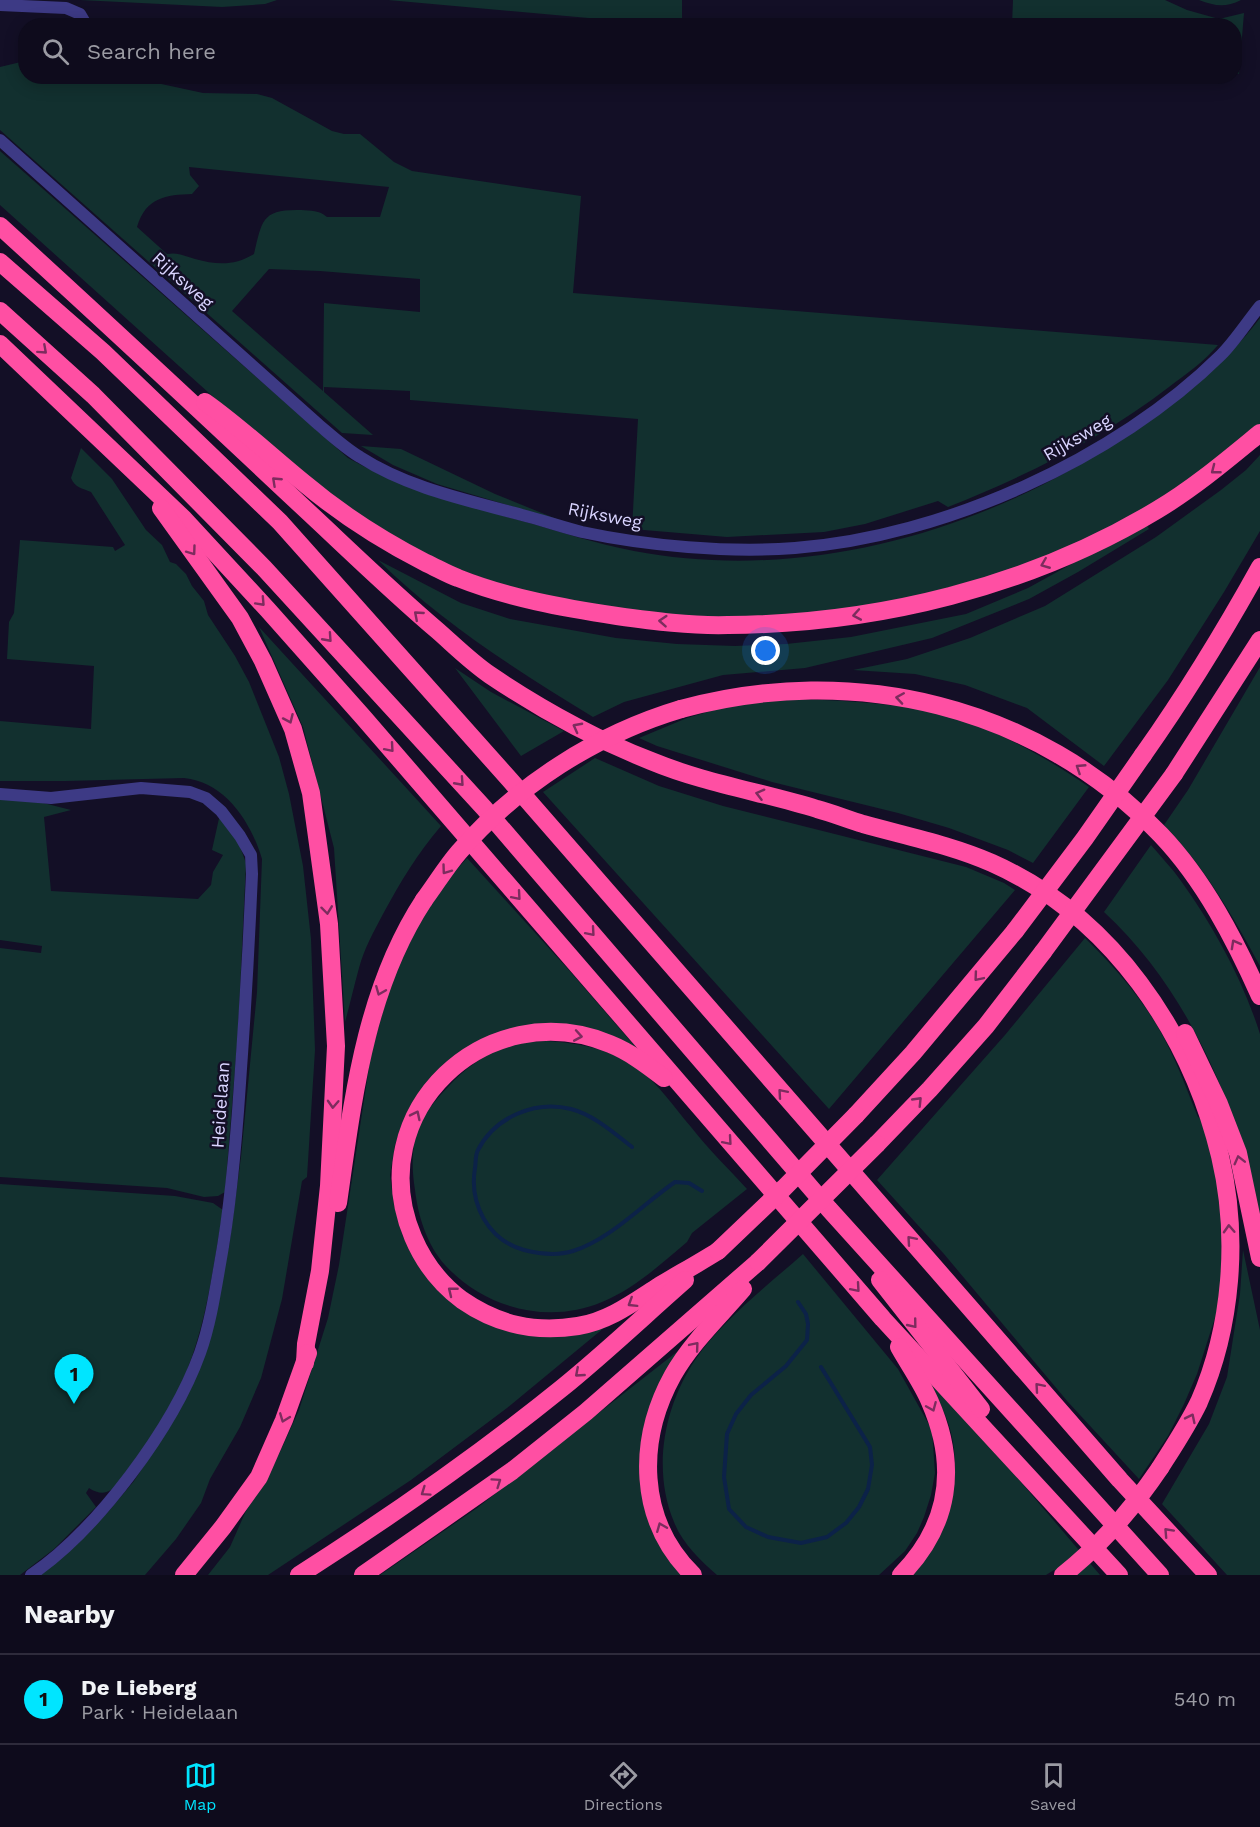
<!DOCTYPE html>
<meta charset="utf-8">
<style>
body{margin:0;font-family:"Work Sans",sans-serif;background:#1c1929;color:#f1f3f6}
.you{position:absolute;left:766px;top:651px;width:21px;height:21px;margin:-15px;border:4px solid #fff;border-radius:50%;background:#1a73e8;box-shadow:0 0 0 9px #1a73e833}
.badge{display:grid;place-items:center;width:39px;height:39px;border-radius:50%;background:#00e5ff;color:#111;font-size:20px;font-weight:700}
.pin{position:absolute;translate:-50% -50px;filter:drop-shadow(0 2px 3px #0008)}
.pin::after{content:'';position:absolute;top:32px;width:21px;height:18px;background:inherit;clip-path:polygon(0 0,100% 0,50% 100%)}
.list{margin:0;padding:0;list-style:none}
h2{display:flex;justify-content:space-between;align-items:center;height:78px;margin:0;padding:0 24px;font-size:26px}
h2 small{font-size:20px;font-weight:400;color:#9b9ba3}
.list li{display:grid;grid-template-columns:39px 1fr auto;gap:18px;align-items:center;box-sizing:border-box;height:90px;padding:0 24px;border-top:2px solid #2e2b3b}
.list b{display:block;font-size:22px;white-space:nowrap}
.list p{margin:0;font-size:20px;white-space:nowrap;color:#9b9ba3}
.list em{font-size:20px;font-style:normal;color:#9b9ba3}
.icon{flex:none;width:33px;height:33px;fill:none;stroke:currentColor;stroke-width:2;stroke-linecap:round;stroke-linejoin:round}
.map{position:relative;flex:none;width:1260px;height:1575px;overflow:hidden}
.search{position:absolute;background:#0e0b1c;box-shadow:0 3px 15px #0003;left:18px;right:18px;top:18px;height:66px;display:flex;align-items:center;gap:15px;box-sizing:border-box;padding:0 21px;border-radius:24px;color:#9b9ba3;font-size:22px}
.sheet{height:168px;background:#0e0b1c}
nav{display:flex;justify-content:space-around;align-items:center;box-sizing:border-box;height:84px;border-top:2px solid #2e2b3b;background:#0e0b1c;font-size:16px;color:#9b9ba3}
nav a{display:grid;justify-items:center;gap:3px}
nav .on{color:#00e5ff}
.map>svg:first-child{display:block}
</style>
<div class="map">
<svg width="1260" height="1575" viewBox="0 0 1260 1575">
<rect width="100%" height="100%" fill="#130f26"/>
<g fill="#12302f" fill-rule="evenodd">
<polygon points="80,0 277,0 265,4 222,7"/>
<polygon points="388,0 682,0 682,25 666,25"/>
<polygon points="1013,0 1165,0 1187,10 1219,19 1244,13 1239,74 1235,73 1234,26 1012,25"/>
<path d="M1199 0H1241C1225 8 1215 6 1199 0Z"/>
<path d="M25 61 26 76 129 77 203 93 257 94 272 98 332 131 344 134H360L394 162 412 171 581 196 573 293 1218 345C1205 361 1186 374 1169 387 1103 438 1026 476 948 507L938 501 865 524 824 532 727 537 632 529 638 419 410 400V391L324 387V392L373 435 342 433 0 130V67ZM189 167 389 187 380 217H327C319 210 311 211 301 210 262 209 262 220 254 254 234 266 217 265 195 259 184 256 178 252 167 254L137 227C146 197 166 195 192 194L199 186 190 175ZM269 269 320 271 420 279V312L324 303 323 391 232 311Z"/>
<path d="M0 151 348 458C404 489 461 504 522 521 559 531 596 544 634 551 803 583 980 533 1121 439 1173 405 1222 368 1260 318V424L1241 442 1153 507 1028 566 887 604 730 622 556 605 391 544 249 429 0 205Z"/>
<polygon points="361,446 401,449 495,494 564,522 437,484 393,465"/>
<path d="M81 448 112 479 146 530 162 545 170 562 176 564 186 574 192 586 204 601 208 615 235 656 249 682 279 757 289 794 303 866 311 939 315 1050 307 1177 302 1181 282 1299 261 1378 240 1427 210 1479 201 1503 176 1539 145 1575H40L108 1512 134 1481 173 1421 229 1247 241 1157 257 992 262 859C251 822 225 782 184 778L65 781H0V721L91 729 94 666 7 659 9 622 14 613 20 540 113 547 115 551 125 545 91 492C82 488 75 488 71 478Z"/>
<polygon points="1260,455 1260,531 1224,592 1168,680 1104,766 1027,708 965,685 915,674 853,670 907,659 970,638 1045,606 1156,537 1221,490 1246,470"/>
<path d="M1146 523 1149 529 1078 572 1029 599 932 638 805 668 723 675 624 702 593 717C516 670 442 623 378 560L461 603 510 619 616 638 677 644 735 646 786 644 851 637 966 614 1028 588Z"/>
<path d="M259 627 441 826C417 854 401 881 383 914 374 931 364 949 359 968 354 986 350 1004 345 1022L334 848 303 727Z"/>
<path d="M1260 667V966C1233 916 1204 866 1164 825L1188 790Z"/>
<polygon points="455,668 491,692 564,731 521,756"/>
<path d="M787 699C834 700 882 702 928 711 986 723 1041 754 1089 787L1033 863 1008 850 949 828 898 813 772 782 657 746 639 738 687 718 724 707Z"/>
<polygon points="595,758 659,786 723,806 966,867 1004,883 1015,890 829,1109 543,792"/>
<polygon points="0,792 71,810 44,817 51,891 198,899 211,885 213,872 223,855 212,850 220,814 239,844 246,863 238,1032 225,1192 218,1196 204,1197 167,1188 0,1177 0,948 41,953 42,946 0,940"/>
<path d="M1151 845C1161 857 1172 868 1181 881 1214 927 1243 980 1260 1034V1224C1254 1198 1250 1170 1242 1144 1214 1058 1171 974 1104 912Z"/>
<polygon points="467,858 568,969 640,1052 574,1029 447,1063 428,1080 403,1121 395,1145 390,1175 394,1205 403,1237 417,1263 502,1328 622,1313 507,1408 411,1480 268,1575 208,1575 230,1547 245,1513 279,1454 299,1410 328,1318 339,1265 371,1054 391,983 410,936 449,878"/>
<path d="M1085 938C1117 969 1147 1004 1167 1044 1179 1067 1188 1093 1198 1117L1202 1120 1210 1139 1224 1222 1220 1302 1197 1374 1184 1404 1168 1436 1139 1479 1068 1402 944 1254 877 1180 1005 1035Z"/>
<path d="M547 1041C578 1043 613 1049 639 1069 659 1085 674 1107 691 1127 708 1149 728 1168 747 1189L692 1233 687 1242C661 1264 634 1289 602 1302 548 1325 484 1308 445 1265 427 1245 418 1216 415 1190 412 1171 411 1151 417 1132 423 1115 435 1100 448 1087 464 1069 487 1052 511 1045 522 1041 536 1042 547 1041Z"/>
<path d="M0 1184 175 1196 213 1203 223 1210C213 1268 206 1330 181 1384 167 1413 149 1441 130 1466 119 1482 110 1502 89 1488L86 1493 96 1507 54 1549 20 1575H0Z"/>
<polygon points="1243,1250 1260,1330 1260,1575 1227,1575 1162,1504 1209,1424 1227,1377 1240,1294"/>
<path d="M803 1254 898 1369 932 1430 935 1473 931 1495 924 1517 917 1533 905 1551 879 1575H717C701 1561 682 1543 674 1522 652 1469 664 1407 695 1360 722 1320 767 1286 803 1254Z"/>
<polygon points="687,1344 646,1471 683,1575 380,1575 477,1508"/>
<path d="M927 1379 964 1415 1100 1575H1059L1054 1570 1046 1575H913C928 1558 935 1540 941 1518 946 1504 953 1489 954 1474 958 1438 945 1410 927 1379Z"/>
</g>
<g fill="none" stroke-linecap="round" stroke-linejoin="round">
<g stroke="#0c2248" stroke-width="4">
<path d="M632 1147C614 1133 594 1115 571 1109 535 1100 495 1117 478 1150 475 1155 476 1163 475 1168 469 1204 488 1240 524 1250 540 1254 557 1256 573 1251 611 1239 643 1204 675 1182L689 1183 702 1191"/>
<polyline points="798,1302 806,1314 808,1324 807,1340 786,1366 751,1395 736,1414 727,1434 724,1477 729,1509 746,1527 768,1537 801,1543 827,1537 846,1523 859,1507 868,1489 872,1465 870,1447 821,1367"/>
</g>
<g stroke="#3d3a85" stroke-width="12">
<polyline points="0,5 66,8 80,14 87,26"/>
<path d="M0 140 319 425C332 436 345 448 360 457 408 488 467 500 522 515 542 520 562 527 582 532 647 546 729 553 795 548 943 537 1116 459 1221 355 1235 341 1247 322 1260 306"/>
<path d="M0 794 51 798 141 788 190 792 206 798 221 811 240 836 251 855 252 874C249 944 245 1013 240 1083 236 1144 231 1204 220 1264 215 1293 210 1325 200 1353 173 1428 97 1530 31 1575"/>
</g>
<g stroke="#ff4fa3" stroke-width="18">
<path d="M0 226C102 319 203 413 304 508 348 549 392 592 438 631 455 646 471 662 490 675 539 708 595 739 651 761 704 783 762 792 817 809 832 813 847 819 863 824 906 836 951 845 992 863 1111 916 1190 1032 1220 1156 1239 1236 1232 1327 1199 1402 1188 1425 1174 1446 1160 1468"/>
<polyline points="0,262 103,352 280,522 510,780 1120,1480 1208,1575"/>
<polyline points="0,311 93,395 264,568 484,808 829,1209 1160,1575"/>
<polyline points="0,344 184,519 268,610 363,717 883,1319 1119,1575"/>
<path d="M205 402C240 427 271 456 304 483 342 515 383 541 426 563 437 568 447 574 458 578 508 598 564 608 617 616 653 621 691 626 728 625 877 624 1029 587 1157 510 1194 488 1227 460 1260 433"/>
<polyline points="161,508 240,618 263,661 293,729 311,793 329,924 336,1046 329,1186 320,1271 306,1344 305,1363"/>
<path d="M681 709C853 662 1036 705 1161 835 1204 880 1235 940 1260 996"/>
<path d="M1143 755C1186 694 1224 632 1260 567"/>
<polyline points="1174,774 1260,640"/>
<polyline points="1185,1033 1219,1104 1238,1153 1260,1258"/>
<path d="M664 1078C647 1065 630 1052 610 1044 487 993 360 1112 413 1237 424 1263 439 1283 462 1300 498 1325 535 1333 578 1326 609 1321 634 1302 659 1286 679 1274 699 1263 718 1251"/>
<polyline points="856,1115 913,1053 1015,931"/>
<polyline points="877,1144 930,1089 986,1026 1043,952"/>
<path d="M338 1203C353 1099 365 990 424 900"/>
<polyline points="880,1280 981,1409"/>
<path d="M899 1347C909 1365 922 1383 930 1402 958 1466 950 1525 901 1575"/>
<polyline points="184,1575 223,1527 259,1477 284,1420 308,1353"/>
<path d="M299 1575C390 1517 478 1456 562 1388 604 1354 644 1316 685 1280"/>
<polyline points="363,1575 512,1471 586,1412 758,1262"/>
<path d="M693 1575C637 1520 637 1440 673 1375 691 1343 720 1316 743 1289"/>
</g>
<g stroke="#ff4fa3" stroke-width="18">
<path d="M424 900C436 884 446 867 459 852 517 785 597 734 681 709"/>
<polyline points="1015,931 1085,838 1143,755"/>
<polyline points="1043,952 1174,774"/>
<polyline points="718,1251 784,1188 856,1115"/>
<polyline points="758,1262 877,1144"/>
<path d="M1063 1575C1101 1545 1133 1508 1160 1468"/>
</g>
</g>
<defs><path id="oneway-chevron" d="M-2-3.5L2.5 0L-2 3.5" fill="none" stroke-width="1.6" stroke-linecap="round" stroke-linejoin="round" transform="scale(1.5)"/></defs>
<g stroke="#7d2c5e">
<use href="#oneway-chevron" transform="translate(43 350) rotate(42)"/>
<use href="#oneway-chevron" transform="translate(1215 470) rotate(142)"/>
<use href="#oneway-chevron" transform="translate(276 481) rotate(-137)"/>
<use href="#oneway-chevron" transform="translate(192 551) rotate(54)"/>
<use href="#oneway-chevron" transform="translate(1045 564) rotate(158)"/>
<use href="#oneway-chevron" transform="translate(261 602) rotate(47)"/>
<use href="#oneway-chevron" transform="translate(418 615) rotate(-139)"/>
<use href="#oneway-chevron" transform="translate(857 615) rotate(170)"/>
<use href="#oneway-chevron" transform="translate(663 621) rotate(-176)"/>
<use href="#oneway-chevron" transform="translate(328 638) rotate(48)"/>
<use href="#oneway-chevron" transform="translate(900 698) rotate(-171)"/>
<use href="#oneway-chevron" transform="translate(289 719) rotate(66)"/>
<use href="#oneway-chevron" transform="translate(577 727) rotate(-152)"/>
<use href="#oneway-chevron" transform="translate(390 748) rotate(49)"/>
<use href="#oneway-chevron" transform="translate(1080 768) rotate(-147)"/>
<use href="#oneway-chevron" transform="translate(460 782) rotate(48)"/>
<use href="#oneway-chevron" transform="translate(760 794) rotate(-165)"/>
<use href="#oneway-chevron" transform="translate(446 870) rotate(126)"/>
<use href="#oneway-chevron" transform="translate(517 896) rotate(49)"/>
<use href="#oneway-chevron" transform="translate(327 910) rotate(83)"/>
<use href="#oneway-chevron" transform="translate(591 932) rotate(49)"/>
<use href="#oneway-chevron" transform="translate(1235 944) rotate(-119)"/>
<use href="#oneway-chevron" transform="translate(978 977) rotate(130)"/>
<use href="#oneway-chevron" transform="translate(380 991) rotate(112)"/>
<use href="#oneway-chevron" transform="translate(578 1036) rotate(10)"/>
<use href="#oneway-chevron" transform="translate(782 1093) rotate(-131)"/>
<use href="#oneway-chevron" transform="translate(918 1101) rotate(-46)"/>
<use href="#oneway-chevron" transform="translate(333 1104) rotate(93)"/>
<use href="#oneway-chevron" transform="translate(416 1115) rotate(-64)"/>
<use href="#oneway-chevron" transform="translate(728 1141) rotate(49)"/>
<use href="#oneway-chevron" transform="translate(1239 1160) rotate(-104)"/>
<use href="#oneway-chevron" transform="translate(1229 1229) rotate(-93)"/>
<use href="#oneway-chevron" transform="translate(911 1240) rotate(-131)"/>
<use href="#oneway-chevron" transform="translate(856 1288) rotate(49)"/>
<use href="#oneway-chevron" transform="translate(452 1291) rotate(-141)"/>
<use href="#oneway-chevron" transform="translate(632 1303) rotate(148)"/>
<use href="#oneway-chevron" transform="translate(913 1324) rotate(51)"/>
<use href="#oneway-chevron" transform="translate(695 1346) rotate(-50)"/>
<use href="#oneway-chevron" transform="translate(579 1373) rotate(139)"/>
<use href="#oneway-chevron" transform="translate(1039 1387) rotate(-131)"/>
<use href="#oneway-chevron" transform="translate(932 1407) rotate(67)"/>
<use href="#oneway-chevron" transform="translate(284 1418) rotate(111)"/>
<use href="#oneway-chevron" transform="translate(1191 1418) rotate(-64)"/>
<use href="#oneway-chevron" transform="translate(497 1482) rotate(-35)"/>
<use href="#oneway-chevron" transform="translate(425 1492) rotate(145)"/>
<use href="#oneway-chevron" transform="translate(661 1527) rotate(-112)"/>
<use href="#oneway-chevron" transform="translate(1168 1532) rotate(-133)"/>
</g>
<g text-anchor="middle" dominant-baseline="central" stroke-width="5" stroke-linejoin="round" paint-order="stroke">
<g font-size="18" fill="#d9d4ff" stroke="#130f26">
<text transform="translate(183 280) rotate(42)">Rijksweg</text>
<text transform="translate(1077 437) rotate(-30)">Rijksweg</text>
<text transform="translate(605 515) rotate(11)">Rijksweg</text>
<text transform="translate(220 1105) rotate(-86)">Heidelaan</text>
</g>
</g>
</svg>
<div class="you"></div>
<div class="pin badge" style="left:74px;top:1404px">1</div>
<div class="search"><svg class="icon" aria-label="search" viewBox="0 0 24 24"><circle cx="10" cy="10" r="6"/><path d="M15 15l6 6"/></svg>Search here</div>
</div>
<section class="sheet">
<h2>Nearby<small></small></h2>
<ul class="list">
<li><span class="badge">1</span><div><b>De Lieberg</b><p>Park · Heidelaan</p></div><em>540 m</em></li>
</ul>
</section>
<nav>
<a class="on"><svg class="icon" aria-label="map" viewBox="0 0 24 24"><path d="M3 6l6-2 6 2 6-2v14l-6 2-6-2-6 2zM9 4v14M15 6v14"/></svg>Map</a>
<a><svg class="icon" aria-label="directions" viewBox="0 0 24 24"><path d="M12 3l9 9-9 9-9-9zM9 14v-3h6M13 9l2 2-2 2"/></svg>Directions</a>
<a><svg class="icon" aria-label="saved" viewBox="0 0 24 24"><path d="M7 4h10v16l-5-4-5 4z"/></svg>Saved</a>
</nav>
